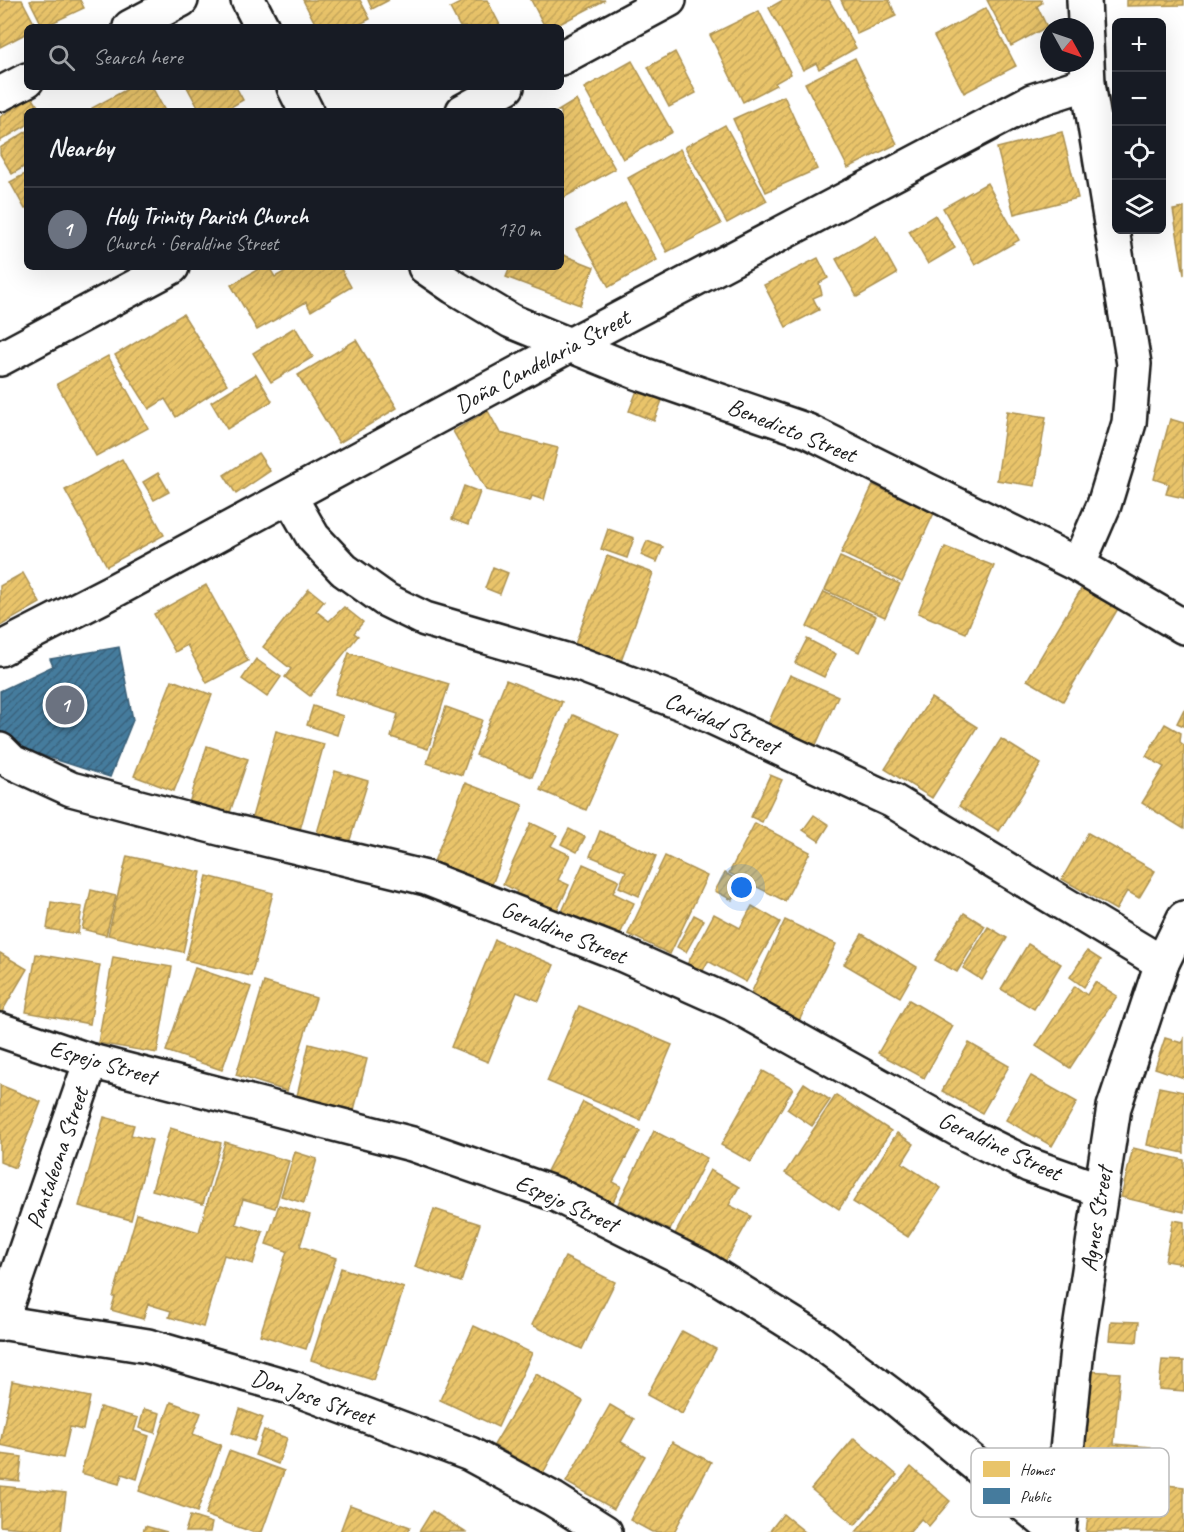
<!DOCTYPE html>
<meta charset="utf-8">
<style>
body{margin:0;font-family:Caveat,sans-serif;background:#242831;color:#f1f3f6}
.controls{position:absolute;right:18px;top:18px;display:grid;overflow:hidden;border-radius:9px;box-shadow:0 6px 24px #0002}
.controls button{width:54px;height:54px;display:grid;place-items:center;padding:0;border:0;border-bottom:2px solid #363941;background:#171b24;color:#f1f3f6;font:30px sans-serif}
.compass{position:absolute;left:1040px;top:18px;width:54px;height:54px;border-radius:50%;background:#171b24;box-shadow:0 6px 24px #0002;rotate:130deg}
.you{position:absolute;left:742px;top:888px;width:21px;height:21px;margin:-15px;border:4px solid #fff;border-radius:50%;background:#1a73e8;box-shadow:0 0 0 9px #1a73e833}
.badge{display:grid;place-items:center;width:39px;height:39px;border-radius:50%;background:#d93025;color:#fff;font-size:20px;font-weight:700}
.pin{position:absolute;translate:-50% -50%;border:3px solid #fff;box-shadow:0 2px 6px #0006}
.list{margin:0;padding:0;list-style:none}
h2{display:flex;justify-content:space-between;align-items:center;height:78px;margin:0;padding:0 24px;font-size:26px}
h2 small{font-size:20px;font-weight:400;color:#9ea1a6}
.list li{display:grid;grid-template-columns:39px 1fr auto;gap:18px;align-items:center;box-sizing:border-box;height:84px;padding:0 24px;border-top:2px solid #363941}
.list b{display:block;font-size:22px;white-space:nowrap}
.list p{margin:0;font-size:20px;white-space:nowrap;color:#9ea1a6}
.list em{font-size:20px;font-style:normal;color:#9ea1a6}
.icon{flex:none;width:33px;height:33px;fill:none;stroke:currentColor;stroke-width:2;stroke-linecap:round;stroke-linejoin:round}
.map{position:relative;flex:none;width:1184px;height:1532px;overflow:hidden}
.search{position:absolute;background:#171b24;box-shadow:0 6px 24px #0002;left:24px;top:24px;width:540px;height:66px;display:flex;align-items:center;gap:15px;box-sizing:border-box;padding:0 21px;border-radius:9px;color:#9ea1a6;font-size:22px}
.panel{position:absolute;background:#171b24;box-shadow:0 6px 24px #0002;left:24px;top:108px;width:540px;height:162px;border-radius:9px}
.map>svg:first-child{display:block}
</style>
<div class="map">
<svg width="1184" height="1532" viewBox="0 0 1184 1532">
<defs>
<pattern id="homes-hatch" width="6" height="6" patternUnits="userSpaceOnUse" patternTransform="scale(1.5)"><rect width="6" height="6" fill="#e9c46a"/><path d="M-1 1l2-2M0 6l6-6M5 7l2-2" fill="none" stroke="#c7a85b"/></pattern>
<pattern id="public-hatch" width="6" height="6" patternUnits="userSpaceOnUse" patternTransform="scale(1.5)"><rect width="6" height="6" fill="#457b9d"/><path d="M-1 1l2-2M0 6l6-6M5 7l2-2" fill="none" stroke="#39647f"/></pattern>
</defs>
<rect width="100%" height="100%" fill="#fff"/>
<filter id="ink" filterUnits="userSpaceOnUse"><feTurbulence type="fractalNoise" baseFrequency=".0167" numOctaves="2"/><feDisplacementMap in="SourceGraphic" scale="12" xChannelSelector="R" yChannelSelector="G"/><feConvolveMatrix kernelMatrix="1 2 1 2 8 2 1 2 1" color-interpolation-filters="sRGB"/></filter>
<g filter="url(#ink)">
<g fill="url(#homes-hatch)" stroke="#ac9253" stroke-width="1.5">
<polygon points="0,0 22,0 36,27 27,27 27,33 0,47"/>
<polygon points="32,0 80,0 84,8 43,27 30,1"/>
<polygon points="303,0 360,0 370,19 354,27 317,27"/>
<polygon points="368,0 389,0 372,9"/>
<polygon points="466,0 487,0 501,27 460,27 450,8"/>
<polygon points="531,0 605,0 554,27 545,27"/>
<polygon points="783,0 829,0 856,48 819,69 816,63 803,70 769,8"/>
<polygon points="841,0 889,0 896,16 857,34"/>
<polygon points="987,0 1041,0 1042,3 1037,6 1047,27 1011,46"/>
<polygon points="1127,0 1184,0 1184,5 1127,6"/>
<polygon points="986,8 1016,66 964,93 934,36"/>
<polygon points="759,11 791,74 775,83 776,85 743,102 710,35"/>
<polygon points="675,52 696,93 669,107 648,67"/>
<polygon points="855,58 897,144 848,168 805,83"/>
<polygon points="632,61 672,132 623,159 584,88"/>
<polygon points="131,87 152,87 165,111 93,111 92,108"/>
<polygon points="187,87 236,87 243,100 224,111 200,111"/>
<polygon points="784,96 817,169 766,192 733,119"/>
<polygon points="32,97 41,111 27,111 27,125 0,141 0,117"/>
<polygon points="576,100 615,169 563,198 561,111 558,111"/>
<polygon points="725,125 767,201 727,223 685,147"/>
<polygon points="27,131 27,165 12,174 0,154 0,148"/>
<polygon points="1062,132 1078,198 1014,214 997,148"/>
<polygon points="680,149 721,224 667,252 628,178"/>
<polygon points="27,173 27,208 25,209 10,182"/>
<polygon points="987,183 1019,240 975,265 943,208"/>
<polygon points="625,203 657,260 609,287 577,230"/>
<polygon points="1184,208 1184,275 1173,210"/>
<polygon points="935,215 955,248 928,264 909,231"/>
<polygon points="876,236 897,274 857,297 836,259"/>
<polygon points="561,254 594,267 580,305 506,277 510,267 561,267"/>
<polygon points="818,258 828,278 819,283 822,294 813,298 819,310 786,327 764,285"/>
<polygon points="262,267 269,267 275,277 293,267 340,267 351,287 311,311 306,302 257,330 231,285"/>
<polygon points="183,314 227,384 176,417 165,399 149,409 115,355"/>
<polygon points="295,327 313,357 271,382 253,353"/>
<polygon points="356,340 397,408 339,443 298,375"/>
<polygon points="108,356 148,428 96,456 57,384"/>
<polygon points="256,374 272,401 227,429 211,402"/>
<polygon points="638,388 663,398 654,421 629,411"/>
<polygon points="488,411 500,433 558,448 544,500 532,496 530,501 486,490 484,486 453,431"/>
<polygon points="1007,411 1046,417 1035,486 997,480"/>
<polygon points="1170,419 1184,423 1184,498 1166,494 1169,484 1154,479"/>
<polygon points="258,453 270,471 236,494 224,475"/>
<polygon points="122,459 164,535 107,566 65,490"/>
<polygon points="158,473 169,492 154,500 143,482"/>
<polygon points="873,485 934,513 902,582 841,553"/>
<polygon points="464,486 480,492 468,525 452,519"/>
<polygon points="608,529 634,538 627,558 601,549"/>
<polygon points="647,541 663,547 657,562 641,555"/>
<polygon points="945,547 994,566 966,633 918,613"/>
<polygon points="607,556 653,573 620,664 574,647"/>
<polygon points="840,557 900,584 885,617 825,590"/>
<polygon points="493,567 508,573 500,594 485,588"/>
<polygon points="23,573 40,603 0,626 0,586"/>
<polygon points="206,585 248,661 207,683 187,645 175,652 154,614"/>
<polygon points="1083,586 1119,607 1063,701 1027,680"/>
<polygon points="309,589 324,601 316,611 329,621 344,607 363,622 354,633 358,636 310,696 285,677 291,669 263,647"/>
<polygon points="824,592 876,616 859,652 807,627"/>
<polygon points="807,639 836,654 824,677 795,663"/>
<polygon points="349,653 449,684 428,749 391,737 398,714 335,694"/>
<polygon points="256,659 281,677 267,697 242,679"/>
<polygon points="790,675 838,696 814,749 766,728"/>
<polygon points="172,680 212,695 174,791 134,776"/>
<polygon points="506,680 562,702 532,777 476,755"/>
<polygon points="931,698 977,727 932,798 885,769"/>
<polygon points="313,706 343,716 337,735 307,725"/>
<polygon points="446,707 482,720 462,775 427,763"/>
<polygon points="1184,709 1184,726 1177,723"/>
<polygon points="573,715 619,735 586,810 540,790"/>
<polygon points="1165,724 1181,733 1180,742 1184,745 1184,829 1142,803 1164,767 1146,756"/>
<polygon points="276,731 324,744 299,833 251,821"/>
<polygon points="1001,739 1041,764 999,831 959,806"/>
<polygon points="207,746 248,759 229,815 189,803"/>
<polygon points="335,771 368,781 349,843 317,833"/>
<polygon points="770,775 782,780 762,822 751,817"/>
<polygon points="465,783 523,805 489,892 431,869"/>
<polygon points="814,815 829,825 819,841 803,830"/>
<polygon points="531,823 557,835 551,846 570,855 558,880 569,885 554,917 513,898 517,891 503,884"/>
<polygon points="755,823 810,852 785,901 729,873"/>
<polygon points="569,829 585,837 577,852 561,844"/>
<polygon points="600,831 656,856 639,896 619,887 626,871 590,856"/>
<polygon points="1088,833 1155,871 1139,898 1127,891 1116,910 1062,879"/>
<polygon points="127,856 201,872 183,952 108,935"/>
<polygon points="665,856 707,876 670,954 628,934"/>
<polygon points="583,864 619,880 613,893 634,903 618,939 561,914"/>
<polygon points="725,873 741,882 732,900 715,891"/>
<polygon points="207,876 273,893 251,976 186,960"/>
<polygon points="91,890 116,896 106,935 82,929"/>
<polygon points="51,902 82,907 78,934 47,929"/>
<polygon points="752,906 780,922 746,982 708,961 698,980 683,972 714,914 740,928"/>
<polygon points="964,913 985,926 957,972 935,960"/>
<polygon points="694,915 704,920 686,952 677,947"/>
<polygon points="785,920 836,944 798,1023 748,1000"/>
<polygon points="988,927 1007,938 982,980 963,968"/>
<polygon points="862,934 917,967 900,997 844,964"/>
<polygon points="495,940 554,965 539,1001 517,992 488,1062 451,1047"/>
<polygon points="1028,944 1061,964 1034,1009 1001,989"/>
<polygon points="1087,951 1101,960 1084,987 1070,977"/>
<polygon points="0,953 27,969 0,1015"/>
<polygon points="36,954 100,965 90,1024 26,1012"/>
<polygon points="113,957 172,967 157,1053 98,1043"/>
<polygon points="195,968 251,987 222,1070 166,1051"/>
<polygon points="264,982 316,998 287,1091 236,1075"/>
<polygon points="1095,982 1117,996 1070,1068 1036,1046 1075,986 1087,995"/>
<polygon points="909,1000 953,1026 924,1078 878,1053"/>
<polygon points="579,1006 672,1045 640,1120 547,1081"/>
<polygon points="1184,1037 1184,1078 1155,1068 1165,1038 1182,1043"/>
<polygon points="969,1043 1009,1066 982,1113 942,1091"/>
<polygon points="309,1044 367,1059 354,1110 297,1096"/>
<polygon points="763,1071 793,1088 751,1162 721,1145"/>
<polygon points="1031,1076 1077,1102 1052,1146 1006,1120"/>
<polygon points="804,1083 830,1100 812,1126 787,1109"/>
<polygon points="0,1085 41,1102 15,1168 0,1162"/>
<polygon points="1159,1087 1184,1092 1184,1153 1147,1145"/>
<polygon points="836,1095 891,1131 839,1209 785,1173"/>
<polygon points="583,1102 640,1131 613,1182 621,1186 610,1208 545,1175"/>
<polygon points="104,1117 134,1125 131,1135 152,1140 131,1220 79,1206"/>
<polygon points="170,1128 221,1143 203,1204 152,1190"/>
<polygon points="654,1131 707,1158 670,1230 618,1204"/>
<polygon points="897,1133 914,1144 902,1163 941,1188 908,1237 853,1202"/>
<polygon points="225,1142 289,1161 275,1208 243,1199 236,1224 263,1232 253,1264 224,1255 203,1327 169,1317 171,1311 148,1304 143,1319 111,1310 115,1297 113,1297 137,1214 199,1232"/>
<polygon points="1133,1148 1184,1160 1184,1212 1121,1197"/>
<polygon points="295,1152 317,1159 304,1203 281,1196"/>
<polygon points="710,1170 739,1187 729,1205 751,1216 725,1262 675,1234"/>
<polygon points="279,1205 310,1215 300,1246 336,1258 306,1349 260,1335 287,1251 266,1244"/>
<polygon points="434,1209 480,1224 461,1282 415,1267"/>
<polygon points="1173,1220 1184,1222 1184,1264 1165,1261"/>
<polygon points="565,1257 615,1282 582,1349 532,1325"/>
<polygon points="341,1268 404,1288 373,1380 311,1360"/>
<polygon points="1111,1321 1139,1322 1137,1342 1109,1340"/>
<polygon points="474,1326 532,1353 498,1427 440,1400"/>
<polygon points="682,1331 716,1349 682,1414 647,1395"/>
<polygon points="1162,1360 1184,1361 1184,1391 1159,1389"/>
<polygon points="1087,1371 1120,1373 1114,1444 1150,1447 1148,1466 1082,1460"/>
<polygon points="536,1374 583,1401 543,1473 494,1445"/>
<polygon points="12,1381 90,1397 83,1430 70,1427 63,1458 0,1445"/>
<polygon points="171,1402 201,1413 193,1434 221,1445 197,1512 139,1491"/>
<polygon points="610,1405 634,1419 621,1442 645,1456 614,1509 566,1482"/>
<polygon points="100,1407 138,1418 134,1431 149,1436 137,1479 122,1474 119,1484 81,1473"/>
<polygon points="144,1409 160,1413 155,1433 139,1428"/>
<polygon points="240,1409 263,1418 254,1441 232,1433"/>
<polygon points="264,1430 287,1438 278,1464 255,1455"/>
<polygon points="854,1438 897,1475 855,1525 811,1489"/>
<polygon points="672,1442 711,1462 674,1532 652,1532 630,1520"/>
<polygon points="229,1451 284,1471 262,1532 252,1532 205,1515"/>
<polygon points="0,1454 22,1457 19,1481 0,1479"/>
<polygon points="911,1467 950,1501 929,1526 921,1519 910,1532 856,1532"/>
<polygon points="1093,1477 1184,1487 1184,1532 1086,1532"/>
<polygon points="0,1486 66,1493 61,1532 0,1526"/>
<polygon points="350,1505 410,1527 408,1532 340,1532"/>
<polygon points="432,1511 465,1532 419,1532"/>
<polygon points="783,1514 805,1532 769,1532"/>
<polygon points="190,1516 212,1523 210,1532 185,1532"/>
<polygon points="145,1526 167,1532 143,1532"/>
</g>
<polygon fill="url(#public-hatch)" stroke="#395e76" stroke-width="1.5" points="119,647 133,720 110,777 26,750 4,737 0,731 0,691 53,666 50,659"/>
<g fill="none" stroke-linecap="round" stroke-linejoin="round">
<g stroke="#1c1c1c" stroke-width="38">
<g id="minor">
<polyline points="248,0 262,27"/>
<polyline points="130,27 181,0"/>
<polyline points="561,58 669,0"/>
<polyline points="294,87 306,111"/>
<polyline points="0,94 27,80"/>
<polyline points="463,111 507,87"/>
<polyline points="425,267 454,287 511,321 636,372 808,431 1078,565 1184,627"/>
<polyline points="0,359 172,267"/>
<polyline points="290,497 313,537 344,570 386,600 425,619 579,664 684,704 893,801 1162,963"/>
<polyline points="1078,565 1104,505 1129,423 1134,364 1088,83 1084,0"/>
<polyline points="0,649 117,589 568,346 1032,101 1088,83"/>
<polyline points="0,750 12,762 71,789 219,828 426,878 621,954 733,1004 970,1136 1029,1165 1100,1190"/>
<polyline points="0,1030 91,1061 412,1144 555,1194 701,1267 815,1338 895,1398 1057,1532"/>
<polyline points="0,1322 148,1346 293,1388 470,1454 553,1499 605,1532"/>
<polyline points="0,1324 91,1061"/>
<polyline points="1059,1532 1077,1349 1114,1107 1162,963 1184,918"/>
</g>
</g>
<use href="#minor" stroke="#fff" stroke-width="33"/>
</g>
</g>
<g text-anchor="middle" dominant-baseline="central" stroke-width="6" stroke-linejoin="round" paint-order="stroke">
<g font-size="24" fill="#1c1c1c" stroke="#fff">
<text transform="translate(542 361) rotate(-28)">Doña Candelaria Street</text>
<text transform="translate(792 430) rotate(22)">Benedicto Street</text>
<text transform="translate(722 723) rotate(24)">Caridad Street</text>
<text transform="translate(564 932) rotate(22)">Geraldine Street</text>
<text transform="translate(103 1062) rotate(16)">Espejo Street</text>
<text transform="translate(1000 1146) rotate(25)">Geraldine Street</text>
<text transform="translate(57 1158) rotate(-71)">Pantaleona Street</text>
<text transform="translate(567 1203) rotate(24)">Espejo Street</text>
<text transform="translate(1096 1219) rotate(-81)">Agnes Street</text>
<text transform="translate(313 1397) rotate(19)">Don Jose Street</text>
</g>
</g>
<rect x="971" y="1448" width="198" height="69" rx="9" fill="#fff" stroke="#bbb" stroke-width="1.5"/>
<rect x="983" y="1461" width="27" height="16" fill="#e9c46a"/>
<rect x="983" y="1488" width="27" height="16" fill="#457b9d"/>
<g font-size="16" fill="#1c1c1c">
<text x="1020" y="1475">Homes</text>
<text x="1020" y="1502">Public</text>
</g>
</svg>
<div class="controls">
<button>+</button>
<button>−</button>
<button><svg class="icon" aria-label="locate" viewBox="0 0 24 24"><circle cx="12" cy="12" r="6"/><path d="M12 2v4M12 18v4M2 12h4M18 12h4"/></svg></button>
<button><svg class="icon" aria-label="layers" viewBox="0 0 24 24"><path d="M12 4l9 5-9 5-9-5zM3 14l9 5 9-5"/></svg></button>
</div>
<svg class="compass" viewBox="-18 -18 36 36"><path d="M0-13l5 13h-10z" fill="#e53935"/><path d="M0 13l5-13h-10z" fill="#9ea1a6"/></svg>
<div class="you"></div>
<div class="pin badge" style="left:65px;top:705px;background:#6b7280">1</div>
<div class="search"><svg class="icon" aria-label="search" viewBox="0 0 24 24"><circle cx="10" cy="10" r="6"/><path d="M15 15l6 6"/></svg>Search here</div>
<section class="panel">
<h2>Nearby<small></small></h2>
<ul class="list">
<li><span class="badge" style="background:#6b7280">1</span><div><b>Holy Trinity Parish Church</b><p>Church · Geraldine Street</p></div><em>170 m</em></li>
</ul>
</section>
</div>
